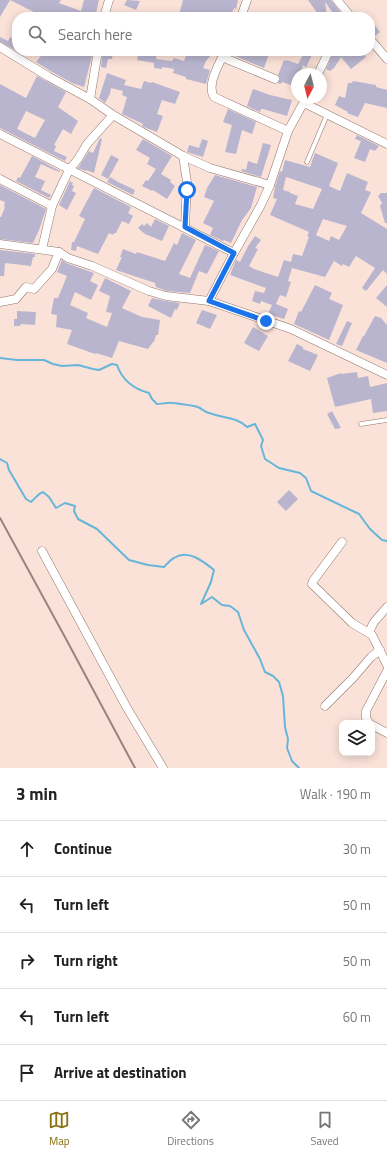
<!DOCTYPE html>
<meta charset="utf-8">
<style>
body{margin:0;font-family:"Titillium Web",sans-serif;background:#f6f6f6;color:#222}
.controls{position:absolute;right:12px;bottom:12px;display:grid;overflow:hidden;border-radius:8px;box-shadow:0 2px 10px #0003}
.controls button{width:36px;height:36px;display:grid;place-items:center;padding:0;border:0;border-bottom:1px solid #e0e0e0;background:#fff;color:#222;font:20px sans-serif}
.compass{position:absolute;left:291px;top:68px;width:36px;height:36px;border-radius:50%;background:#fff;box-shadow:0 2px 10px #0003;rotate:187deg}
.stop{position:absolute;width:12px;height:12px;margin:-9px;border:3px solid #1a73e8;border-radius:50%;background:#fff}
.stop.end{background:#1a73e8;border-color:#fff;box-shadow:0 1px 4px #0008}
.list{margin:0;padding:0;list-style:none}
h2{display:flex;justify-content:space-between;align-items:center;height:52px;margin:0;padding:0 16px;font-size:17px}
h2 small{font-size:13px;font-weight:400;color:#767676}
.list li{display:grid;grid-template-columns:26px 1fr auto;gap:12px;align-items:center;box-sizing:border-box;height:56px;padding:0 16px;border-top:1px solid #e0e0e0}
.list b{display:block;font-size:15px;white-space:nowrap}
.list em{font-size:13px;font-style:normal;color:#767676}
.icon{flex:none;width:22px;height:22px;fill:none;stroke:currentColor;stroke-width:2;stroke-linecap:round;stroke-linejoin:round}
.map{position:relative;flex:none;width:387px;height:768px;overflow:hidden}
.search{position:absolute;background:#fff;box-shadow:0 2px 10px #0003;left:12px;right:12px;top:12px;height:44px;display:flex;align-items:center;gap:10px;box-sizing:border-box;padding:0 14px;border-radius:16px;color:#767676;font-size:15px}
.sheet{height:332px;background:#fff}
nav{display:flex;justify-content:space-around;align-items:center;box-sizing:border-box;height:56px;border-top:1px solid #e0e0e0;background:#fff;font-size:11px;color:#767676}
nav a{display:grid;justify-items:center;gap:2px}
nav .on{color:#896f0f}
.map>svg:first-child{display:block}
</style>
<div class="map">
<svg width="387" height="768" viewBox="0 0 387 768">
<rect width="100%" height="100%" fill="#fbe2d9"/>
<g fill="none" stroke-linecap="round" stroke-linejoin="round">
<g stroke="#66b6da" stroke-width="2">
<path d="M0 358 17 360H44L53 364 62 366 78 365 93 369 99 370 112 364 117 365C122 380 134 389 149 393L152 399 157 404C162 404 168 402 173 403 181 404 190 405 198 407 202 409 205 412 209 413 223 418 237 417 247 427L255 424 263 440 261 446 265 459 279 468 300 473 306 478 311 491 359 514 370 529 382 540 387 541"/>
<path d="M0 459 7 463 9 470 26 499 31 502C36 498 37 494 43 492L49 497 56 508 65 503 75 506 74 511 78 519 97 529 129 560 148 565 164 567C167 564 170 560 174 558 188 549 203 561 214 570L211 582 201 604 212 597 222 605 230 606 238 612 244 630 260 659 265 672 273 676 279 682 283 696 285 727 288 739 287 748 292 761 299 768"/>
</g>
</g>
<g fill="#b9b5cf" fill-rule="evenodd">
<polygon points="0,0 61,0 59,3 81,11 84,0 99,0 95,17 64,17 55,14 50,17 36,17 38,14 10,0 0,17"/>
<polygon points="127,0 140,1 136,10 124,5"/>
<polygon points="183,0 238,0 236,9 234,8 230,17 188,17 179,15"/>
<polygon points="308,0 331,0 344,17 336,17 325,2 327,17 320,17"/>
<polygon points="370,19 380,32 375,36 370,34"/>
<polygon points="17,28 17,51 0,42 0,37 8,41 10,37 12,38"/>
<polygon points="45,51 78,51 78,53 92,56 84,87 72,83 52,72 36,62"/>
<polygon points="103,51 113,51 112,59 108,59 106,68 101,67"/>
<polygon points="139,51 157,53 156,59 172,61 174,58 184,61 188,51 209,51 212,54 206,61 203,68 210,70 206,84 186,79 186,77 173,73 174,69 162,67 162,69 154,68 154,63 137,60"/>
<polygon points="230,51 270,51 264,68 230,54"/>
<polygon points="305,51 314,51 306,67 303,65 300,74 297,74 297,87 282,82 281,84 278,83 280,79 278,75 284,60 287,61 287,60 298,64"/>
<polygon points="334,51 361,51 366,57 351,69 341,57 334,68 330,71 326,69"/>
<polygon points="107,73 126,80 124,85 141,89 144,81 151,83 152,82 180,92 175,104 162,100 157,114 163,116 157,132 146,128 142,126 143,124 122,114 127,97 122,95 123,91 111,88 110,94 105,103 99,98"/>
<path d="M37 76 66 92 58 107 78 121 71 134 63 129 54 145 56 146 54 151 67 157 65 161 0 128V84L26 98ZM26 111 45 120 35 138 17 129Z"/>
<polygon points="353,81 376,85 376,87 387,90 387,108 365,103 358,117 347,113 348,112 335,105 339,96 345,98 348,83 352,83"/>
<polygon points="253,89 270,95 292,100 287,116 263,109 261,109 260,112 247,106"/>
<polygon points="228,109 256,122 252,134 242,130 236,154 225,152 232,125 223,122"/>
<polygon points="357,135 379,146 375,151 370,149 365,162 354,158 361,141 355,139"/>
<polygon points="100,138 102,139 94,173 86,170 86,171 78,168 89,151 93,153"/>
<polygon points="143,139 172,156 161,174 171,180 170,182 175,186 167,199 153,190 152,191 142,186 146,180 148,181 156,169 147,164 150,158 136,150"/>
<polygon points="202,139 208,141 203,157 187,152 189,145 199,148"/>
<polygon points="263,143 271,145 261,177 241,171 242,169 246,170 248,161 257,164"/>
<path d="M315 153 338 163 329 186 340 191 347 173 368 182 365 190 371 192 361 213 387 229V274L383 270 366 291 362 288 375 268 356 256 349 267 343 264 342 266 334 261 325 277 292 268 288 281 291 282 286 297 280 295 276 304 288 309 284 319 268 314 272 305 261 301 260 304 252 301 255 291 264 293 266 288 230 275 236 260 240 262 248 246 255 236 261 240 255 248 258 249 249 266 254 269 278 277 284 260 291 262 293 254 302 256 309 237 307 236 309 232 270 215 277 199 273 198 275 187 280 171 282 172 285 160 310 167ZM286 177 322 189 313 209 295 204 298 196 290 193V192L283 190ZM323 219 347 226 339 240 331 236 329 241 316 235Z"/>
<polygon points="111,155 119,159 108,179 101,175"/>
<polygon points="32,156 60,171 60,172 54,170 41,164 35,177 45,181 41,190 51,195 49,198 16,181 18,177 20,178"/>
<polygon points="215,175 257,187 251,208 242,220 231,243 224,240 223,241 210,235 213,228 203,223 214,201 204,197 207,188"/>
<polygon points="110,177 118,182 135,190 133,195 107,182"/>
<polygon points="70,181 73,183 72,185 74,186 72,191 76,193 67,210 59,205"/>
<polygon points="0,185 46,209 39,230 33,243 0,239 0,217 1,217 5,207 4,206 5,202 0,200"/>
<polygon points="94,188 131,207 128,213 133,216 129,224 122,221 116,233 114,233 113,235 109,233 98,254 77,246 76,251 71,250 72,242 74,242 85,219 79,216"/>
<polygon points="381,193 387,193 387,223 385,223 380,206 382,203 378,196"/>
<polygon points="155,219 169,226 162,241 145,234 138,228 142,224 144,226 147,223 151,227"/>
<polygon points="182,233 196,240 179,274 190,278 205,245 219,251 207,274 199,271 190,293 167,291 156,287 155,283 116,270 122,257 120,257 123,249 136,254 137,252 165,261 174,243 177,245"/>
<polygon points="0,250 35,254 35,257 33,257 31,266 5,263 4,276 0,276"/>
<polygon points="62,260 66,263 94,273 90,281 98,285 91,300 75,292 70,305 88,313 86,318 107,327 112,313 106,312 110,296 99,291 105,278 131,291 122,308 142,317 160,320 158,335 156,335 154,342 153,342 148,349 119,341 112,358 96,353 95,354 67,344 72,330 56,327 57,315 51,314 54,298 58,298 67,276 57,272"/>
<polygon points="315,285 332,293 329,299 343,305 329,340 294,324 299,311 301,312"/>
<polygon points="387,285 387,307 376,298"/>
<polygon points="152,298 165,301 180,303 177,310 175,309 171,318 148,306"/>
<polygon points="202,310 217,315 210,329 196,323"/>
<polygon points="17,311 36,312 35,325 21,324 20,326 14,326 14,319 17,319"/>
<polygon points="375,316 381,318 387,325 387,363 356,350 363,336 364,336"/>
<polygon points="347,321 352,323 342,346 336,344"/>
<polygon points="253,327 268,336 259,351 244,343"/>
<polygon points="297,344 303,347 303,349 318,355 310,371 288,361"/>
<polygon points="357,372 358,378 368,376 370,387 387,383 387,411 373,413 371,399 335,407 327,378 341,373 341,374"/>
<polygon points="332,411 341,428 335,429 327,414"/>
<polygon points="289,490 298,499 286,511 277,502"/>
</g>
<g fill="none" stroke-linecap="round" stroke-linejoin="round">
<g stroke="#91766c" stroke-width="5">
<g id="lane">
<polyline points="307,162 327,115"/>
<polyline points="361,424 387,420"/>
</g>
</g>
<g stroke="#91766c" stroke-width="9">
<g id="street">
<polyline points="337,0 351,17"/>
<polyline points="104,17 109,0"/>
<polyline points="241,17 247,0"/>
<polyline points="370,39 387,59"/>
<polyline points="0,47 49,77 90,99 113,115 183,156 210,168 270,185"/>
<path d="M225 51C220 63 206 84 214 97L288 131"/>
<polyline points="222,57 275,79"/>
<polyline points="318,74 329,51"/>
<polyline points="90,99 98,51"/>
<polyline points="304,103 387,144"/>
<polyline points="0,134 234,253"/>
<polyline points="183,156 187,182 185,227"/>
<polyline points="0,179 52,206"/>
<polyline points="0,244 59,252 68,258 92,266 149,291 166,296 209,301 291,329 387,375"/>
<polyline points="42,249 52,206 69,170 78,159 87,144 113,115"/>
<polyline points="209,301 234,253 261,205 270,185 288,131 306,98"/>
<polyline points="0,302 16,299 26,287 34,289 52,269 59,252"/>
<polyline points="342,542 313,581 312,584 352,623 372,635 387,665"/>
<polyline points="42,551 127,708 163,768"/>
<polyline points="369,632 374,622 387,607"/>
<polyline points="325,706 353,678 371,657 380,650"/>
<polyline points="369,723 366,718 366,711 387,671"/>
<polyline points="372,725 387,733"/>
</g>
</g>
<use href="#lane" stroke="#fff" stroke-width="4"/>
<use href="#street" stroke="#fff" stroke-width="8"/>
<polyline stroke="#96847d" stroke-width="2" points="0,518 66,639 135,768"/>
</g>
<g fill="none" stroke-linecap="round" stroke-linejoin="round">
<polyline stroke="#1a73e8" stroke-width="5" points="187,190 185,227 234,253 209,301 266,321"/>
</g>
</svg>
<div class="controls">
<button><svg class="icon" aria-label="layers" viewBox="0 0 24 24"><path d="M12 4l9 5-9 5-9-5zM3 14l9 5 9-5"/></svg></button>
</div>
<svg class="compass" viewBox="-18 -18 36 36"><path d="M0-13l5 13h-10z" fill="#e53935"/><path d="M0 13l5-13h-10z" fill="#767676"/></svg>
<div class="stop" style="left:187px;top:190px"></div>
<div class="stop end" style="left:266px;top:321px"></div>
<div class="search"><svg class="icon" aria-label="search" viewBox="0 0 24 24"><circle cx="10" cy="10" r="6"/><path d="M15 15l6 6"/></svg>Search here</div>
</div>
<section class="sheet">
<h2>3 min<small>Walk · 190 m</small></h2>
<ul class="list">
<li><svg class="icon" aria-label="ahead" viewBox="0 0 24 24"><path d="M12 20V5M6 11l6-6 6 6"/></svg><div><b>Continue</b></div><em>30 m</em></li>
<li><svg class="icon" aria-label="left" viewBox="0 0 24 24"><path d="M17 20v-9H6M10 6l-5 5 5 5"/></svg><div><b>Turn left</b></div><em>50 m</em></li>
<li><svg class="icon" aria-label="right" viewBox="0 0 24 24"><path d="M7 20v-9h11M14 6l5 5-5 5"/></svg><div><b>Turn right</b></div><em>50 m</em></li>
<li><svg class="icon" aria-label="left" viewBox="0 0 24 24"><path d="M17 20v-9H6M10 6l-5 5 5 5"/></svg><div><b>Turn left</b></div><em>60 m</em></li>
<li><svg class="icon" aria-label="arrive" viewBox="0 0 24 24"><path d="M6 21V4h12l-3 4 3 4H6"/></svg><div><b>Arrive at destination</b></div></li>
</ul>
</section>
<nav>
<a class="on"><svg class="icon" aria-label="map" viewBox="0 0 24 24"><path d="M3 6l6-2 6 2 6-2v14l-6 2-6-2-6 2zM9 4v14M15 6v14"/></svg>Map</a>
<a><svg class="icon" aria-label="directions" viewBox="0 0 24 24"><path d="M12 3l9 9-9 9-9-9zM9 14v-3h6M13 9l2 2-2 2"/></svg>Directions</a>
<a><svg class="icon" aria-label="saved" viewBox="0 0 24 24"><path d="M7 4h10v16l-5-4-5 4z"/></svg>Saved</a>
</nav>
